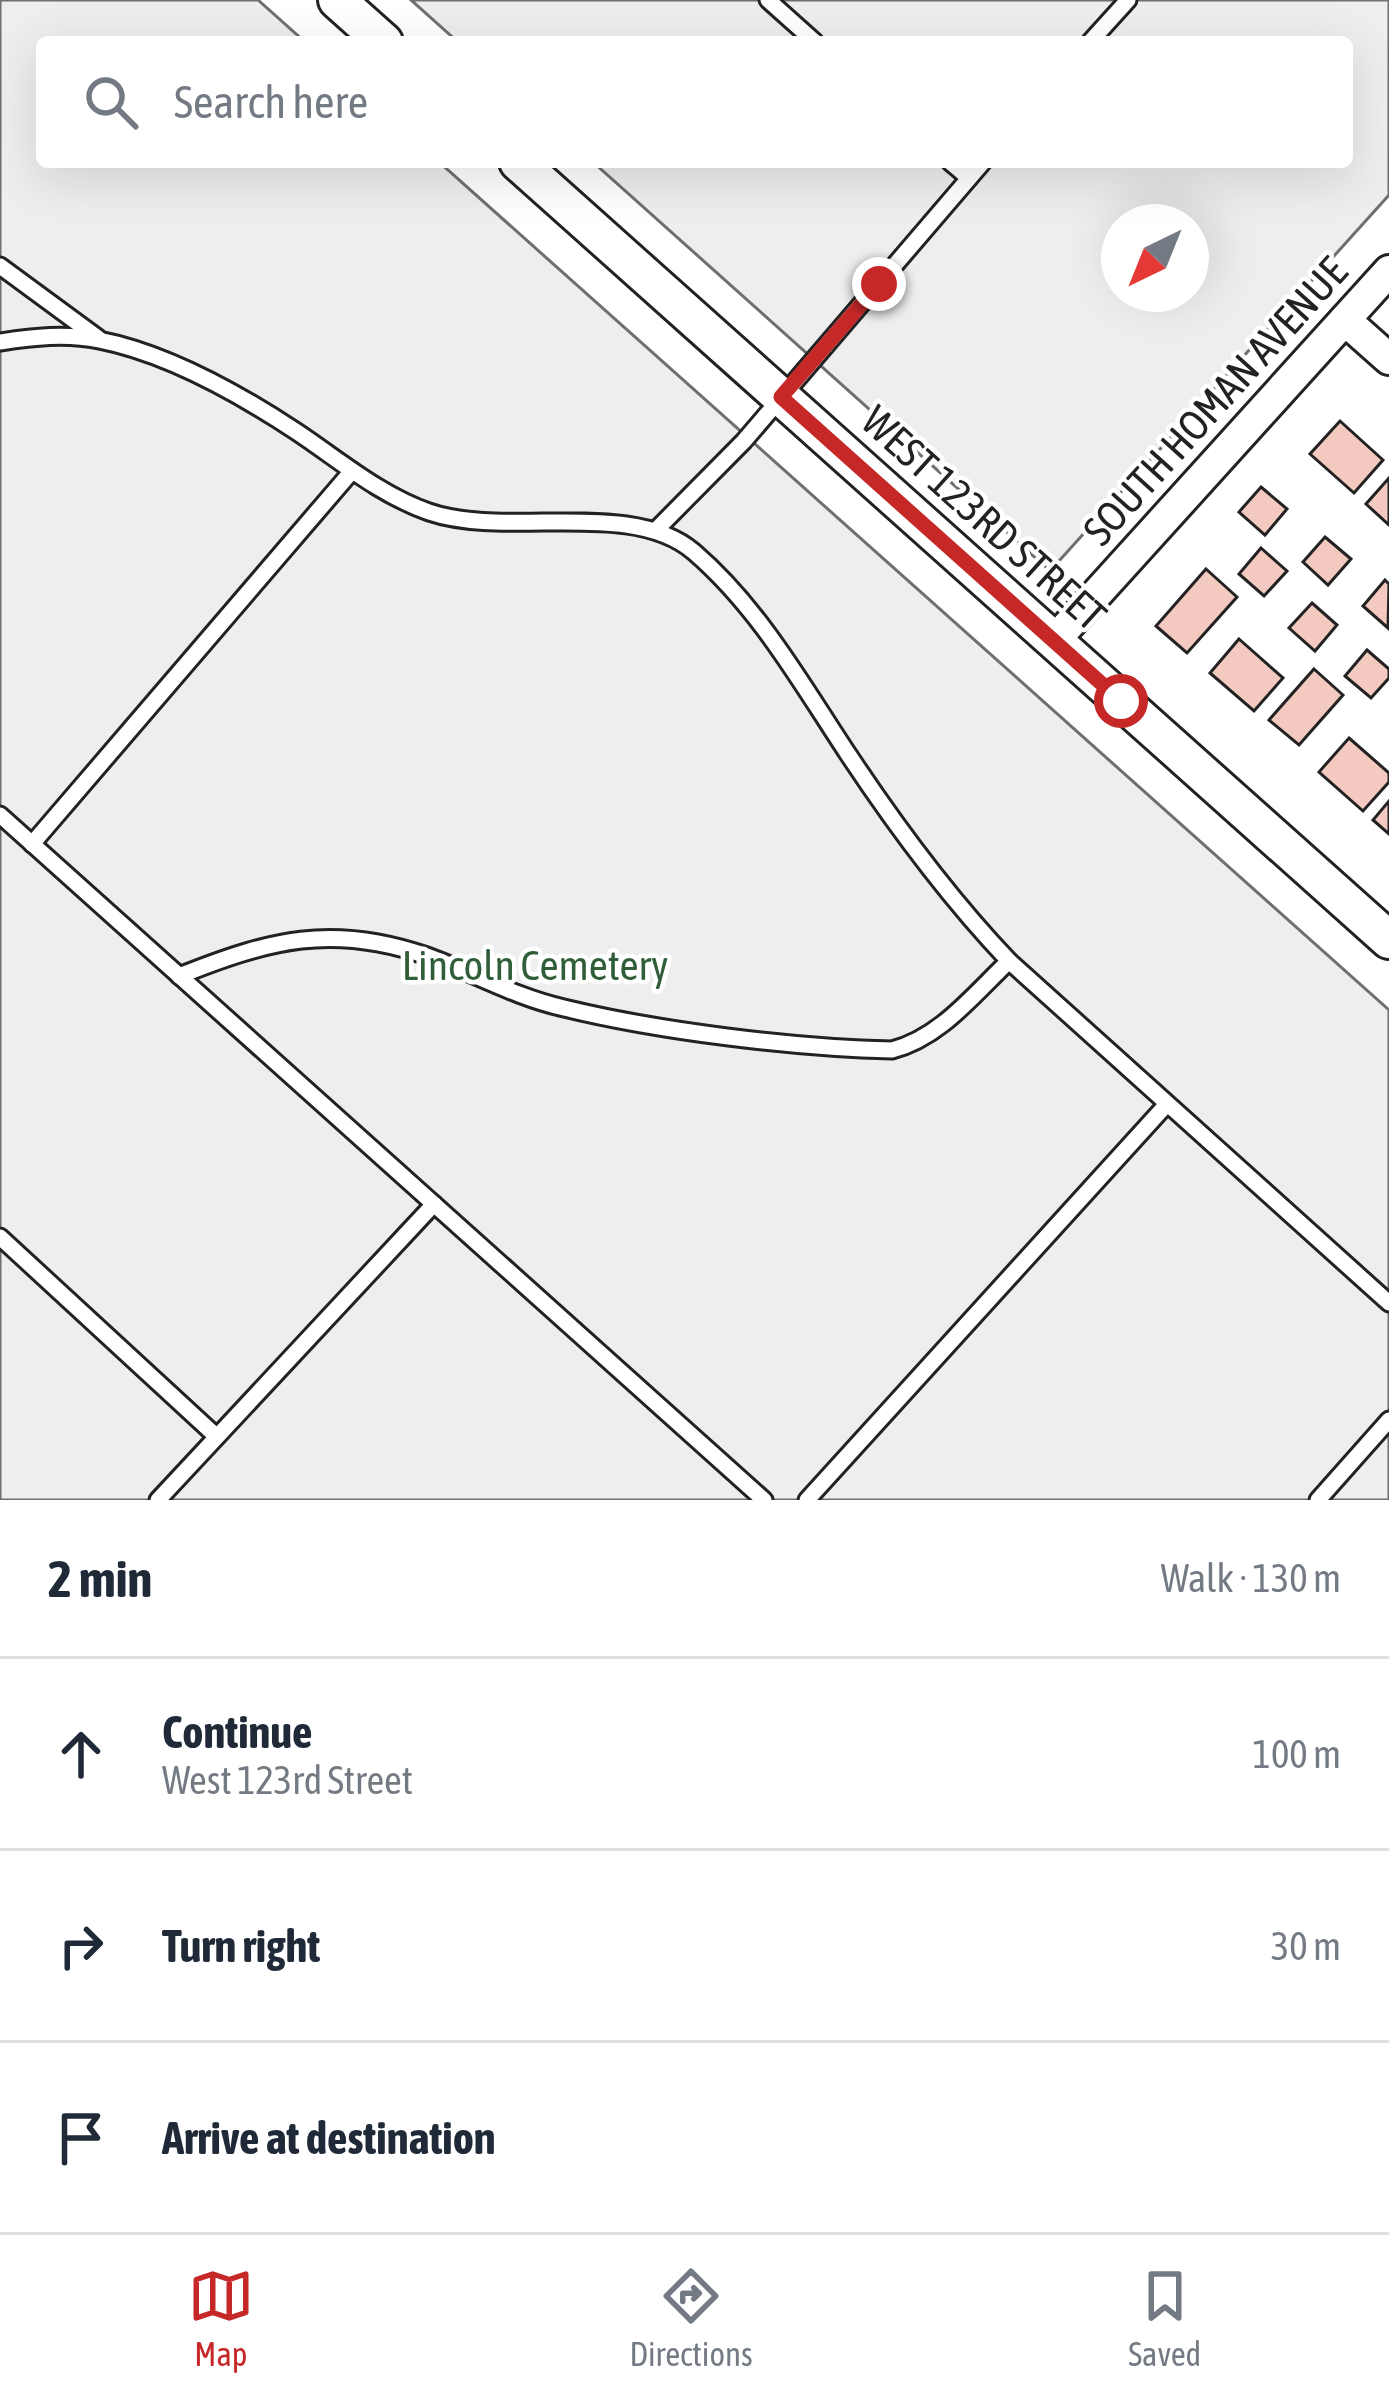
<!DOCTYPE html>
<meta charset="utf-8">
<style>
body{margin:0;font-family:"Asap Condensed",sans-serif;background:#f6f6f7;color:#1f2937}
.compass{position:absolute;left:1101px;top:204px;width:108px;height:108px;border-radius:50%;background:#fff;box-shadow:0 12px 48px #0002;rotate:223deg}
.stop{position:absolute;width:36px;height:36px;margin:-27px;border:9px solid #c62828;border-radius:50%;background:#fff}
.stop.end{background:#c62828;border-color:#fff;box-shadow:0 3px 12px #0008}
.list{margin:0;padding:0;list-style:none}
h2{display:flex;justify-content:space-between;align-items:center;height:156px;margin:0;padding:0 48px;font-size:51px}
h2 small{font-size:39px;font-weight:400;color:#747a83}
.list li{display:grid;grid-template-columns:78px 1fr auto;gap:36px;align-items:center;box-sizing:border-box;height:192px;padding:0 48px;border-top:3px solid #e0e1e3}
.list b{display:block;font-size:45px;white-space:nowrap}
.list p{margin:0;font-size:39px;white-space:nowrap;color:#747a83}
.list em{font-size:39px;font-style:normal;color:#747a83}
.icon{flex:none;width:66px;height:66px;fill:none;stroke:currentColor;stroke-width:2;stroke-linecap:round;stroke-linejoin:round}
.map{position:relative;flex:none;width:1389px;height:1500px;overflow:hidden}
.search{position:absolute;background:#fff;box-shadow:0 12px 48px #0002;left:36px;right:36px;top:36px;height:132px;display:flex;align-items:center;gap:30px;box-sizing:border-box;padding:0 42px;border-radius:12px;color:#747a83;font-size:45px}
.sheet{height:732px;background:#fff}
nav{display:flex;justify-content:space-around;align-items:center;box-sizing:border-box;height:168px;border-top:3px solid #e0e1e3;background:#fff;font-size:33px;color:#747a83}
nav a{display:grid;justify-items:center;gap:6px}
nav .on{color:#c62828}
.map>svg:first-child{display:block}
</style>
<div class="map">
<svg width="1389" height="1500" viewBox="0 0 1389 1500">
<rect width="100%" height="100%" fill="#fff"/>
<g fill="#eee" stroke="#6f6f6f" stroke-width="3" fill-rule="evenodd">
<polygon points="0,0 258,0 305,42 42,42 42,162 439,162 1389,1010 1389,1500 0,1500"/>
<path d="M411 0H1389V195L1050 571 593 162H1347V42H458ZM1119 222H1191V294H1119Z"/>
</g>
<g fill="#f3c9c0" stroke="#222" stroke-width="3">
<polygon points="1340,421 1383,460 1354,493 1310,454"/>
<polygon points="1389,478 1389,525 1366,504"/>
<polygon points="1261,487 1287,509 1265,535 1239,512"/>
<polygon points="1325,537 1351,559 1328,585 1303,562"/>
<polygon points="1261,548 1287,571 1264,596 1239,574"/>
<polygon points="1206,569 1237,597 1187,653 1156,626"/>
<polygon points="1385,580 1389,584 1388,628 1363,606"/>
<polygon points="1312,603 1337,625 1315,651 1289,628"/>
<polygon points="1239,639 1283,678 1254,711 1210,673"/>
<polygon points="1367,650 1389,669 1389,678 1371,698 1345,676"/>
<polygon points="1314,669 1343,695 1299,745 1269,720"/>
<polygon points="1349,738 1389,773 1389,782 1363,811 1319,772"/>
<polygon points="1389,801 1389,834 1373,820"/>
</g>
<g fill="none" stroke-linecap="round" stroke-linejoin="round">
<g stroke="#222" stroke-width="21">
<g id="service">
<polyline points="768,0 815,42"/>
<polyline points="1090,42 1128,0"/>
<polyline points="950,162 969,178"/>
<polyline points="0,266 98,338"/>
<path d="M0 342C33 337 66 333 99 340 166 353 241 395 297 432 339 460 380 495 429 512 508 539 631 498 694 552 759 608 801 683 848 754 897 828 948 897 1009 961L1389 1303"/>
<polyline points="656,530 744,441 983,162"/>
<polyline points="0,815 764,1500"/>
<polyline points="32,844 352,471"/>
<path d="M179 976C269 940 332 923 427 956 474 973 515 997 564 1008 658 1031 795 1048 892 1050 940 1038 974 994 1009 961"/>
<polyline points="0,1237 216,1436"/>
<polyline points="158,1500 434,1204"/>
<polyline points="807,1500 1167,1104"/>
<polyline points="1318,1500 1389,1420"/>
</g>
</g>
<g stroke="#222" stroke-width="36">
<g id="minor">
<polyline points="1345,320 1389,359"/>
<polyline points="1054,641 1389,271"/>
</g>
</g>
<g stroke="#222" stroke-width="42">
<g id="tertiary">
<polyline points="337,0 384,42"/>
<polyline points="518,162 1389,940"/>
</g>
</g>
<use href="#service" stroke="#fff" stroke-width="15"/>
<use href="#minor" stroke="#fff" stroke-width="30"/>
<use href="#tertiary" stroke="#fff" stroke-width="36"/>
</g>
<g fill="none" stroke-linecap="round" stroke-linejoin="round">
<polyline stroke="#c62828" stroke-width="15" points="879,284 781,397 1121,701"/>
</g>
<g text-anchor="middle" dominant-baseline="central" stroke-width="9" stroke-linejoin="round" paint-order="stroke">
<g font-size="42" fill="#222" stroke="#fff">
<text transform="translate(1215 401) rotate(-48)">SOUTH HOMAN AVENUE</text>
<text transform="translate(984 518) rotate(42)">WEST 123RD STREET</text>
</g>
<g font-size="42" fill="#2f5e38" stroke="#fff">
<text x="535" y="965">Lincoln Cemetery</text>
</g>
</g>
</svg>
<svg class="compass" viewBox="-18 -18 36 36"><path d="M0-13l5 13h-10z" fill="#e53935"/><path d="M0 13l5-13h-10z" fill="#747a83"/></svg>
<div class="stop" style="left:1121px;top:701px"></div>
<div class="stop end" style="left:879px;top:284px"></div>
<div class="search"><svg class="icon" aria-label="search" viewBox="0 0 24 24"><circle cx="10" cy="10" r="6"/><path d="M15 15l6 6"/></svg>Search here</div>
</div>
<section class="sheet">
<h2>2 min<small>Walk · 130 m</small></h2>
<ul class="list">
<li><svg class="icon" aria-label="ahead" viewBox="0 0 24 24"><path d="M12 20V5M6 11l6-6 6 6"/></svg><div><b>Continue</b><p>West 123rd Street</p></div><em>100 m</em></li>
<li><svg class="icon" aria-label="right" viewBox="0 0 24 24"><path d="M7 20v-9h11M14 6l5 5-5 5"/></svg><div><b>Turn right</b></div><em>30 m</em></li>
<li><svg class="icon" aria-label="arrive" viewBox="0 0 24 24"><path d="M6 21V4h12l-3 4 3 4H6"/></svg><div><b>Arrive at destination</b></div></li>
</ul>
</section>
<nav>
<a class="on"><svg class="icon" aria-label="map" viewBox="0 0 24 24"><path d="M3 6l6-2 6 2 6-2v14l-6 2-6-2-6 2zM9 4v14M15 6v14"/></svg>Map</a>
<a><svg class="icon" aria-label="directions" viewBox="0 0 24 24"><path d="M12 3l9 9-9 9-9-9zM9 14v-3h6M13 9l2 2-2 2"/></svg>Directions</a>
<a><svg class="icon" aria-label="saved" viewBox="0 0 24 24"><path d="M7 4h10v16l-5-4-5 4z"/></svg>Saved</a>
</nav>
